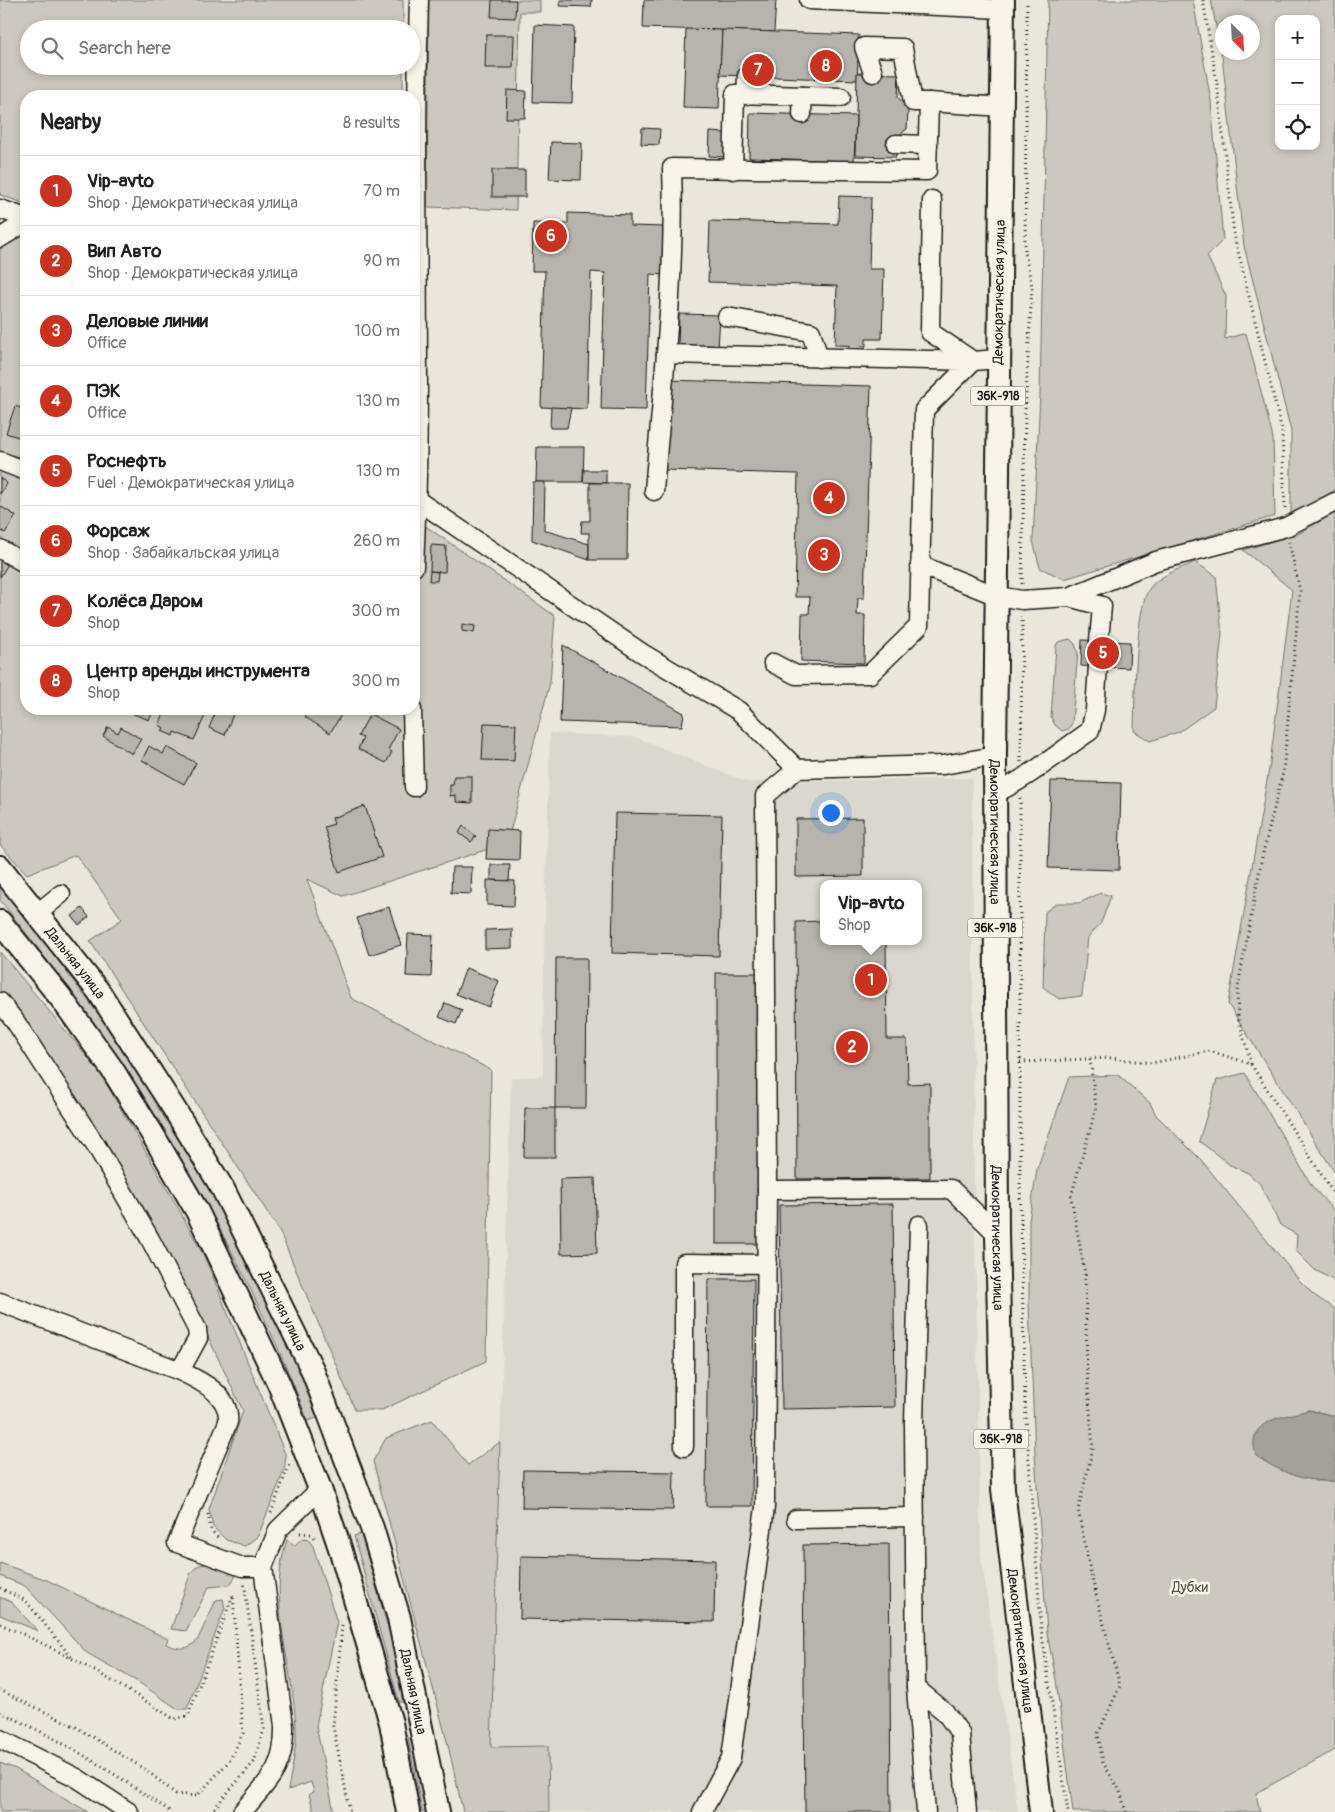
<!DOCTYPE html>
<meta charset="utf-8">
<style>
body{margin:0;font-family:Pangolin,sans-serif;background:#f6f6f6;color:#202124}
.controls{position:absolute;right:15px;top:15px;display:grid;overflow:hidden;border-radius:10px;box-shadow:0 2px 8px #0003}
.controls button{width:45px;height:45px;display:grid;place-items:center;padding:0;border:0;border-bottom:1px solid #e0e0e0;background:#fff;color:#202124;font:25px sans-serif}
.compass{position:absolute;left:1215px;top:15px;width:45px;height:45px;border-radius:50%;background:#fff;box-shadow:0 2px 8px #0003;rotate:156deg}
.you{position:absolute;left:830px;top:812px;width:18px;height:18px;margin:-12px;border:4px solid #fff;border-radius:50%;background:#1a73e8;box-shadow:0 0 0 8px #1a73e833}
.badge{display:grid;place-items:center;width:32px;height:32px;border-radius:50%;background:#c8321e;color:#fff;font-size:16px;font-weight:700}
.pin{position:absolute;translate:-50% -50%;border:2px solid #fff;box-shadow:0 1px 5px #0006}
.popup{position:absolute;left:820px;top:880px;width:102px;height:65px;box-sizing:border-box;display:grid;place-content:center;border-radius:10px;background:#fff;filter:drop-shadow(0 1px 4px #0005);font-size:16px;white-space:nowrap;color:#757577}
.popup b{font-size:19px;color:#202124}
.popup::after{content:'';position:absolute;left:50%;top:100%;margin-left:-10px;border:10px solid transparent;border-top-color:#fff}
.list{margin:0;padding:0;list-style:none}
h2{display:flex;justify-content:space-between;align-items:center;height:65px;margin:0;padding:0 20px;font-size:21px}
h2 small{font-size:16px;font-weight:400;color:#757577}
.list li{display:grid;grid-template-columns:32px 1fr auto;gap:15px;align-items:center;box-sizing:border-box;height:70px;padding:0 20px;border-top:1px solid #e0e0e0}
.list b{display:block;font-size:19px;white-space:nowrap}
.list p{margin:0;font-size:16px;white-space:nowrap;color:#757577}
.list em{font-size:16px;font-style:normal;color:#757577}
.icon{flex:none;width:28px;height:28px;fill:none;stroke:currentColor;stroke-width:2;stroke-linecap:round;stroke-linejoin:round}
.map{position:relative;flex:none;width:1335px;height:1812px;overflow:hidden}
.search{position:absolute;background:#fff;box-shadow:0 2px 8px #0003;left:20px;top:20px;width:400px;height:55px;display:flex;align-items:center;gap:12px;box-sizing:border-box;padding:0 18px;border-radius:28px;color:#757577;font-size:19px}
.panel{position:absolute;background:#fff;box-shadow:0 2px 8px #0003;left:20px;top:90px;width:400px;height:625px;border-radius:20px}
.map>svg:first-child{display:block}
</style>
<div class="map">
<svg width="1335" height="1812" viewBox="0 0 1335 1812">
<rect width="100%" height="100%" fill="#eae6dc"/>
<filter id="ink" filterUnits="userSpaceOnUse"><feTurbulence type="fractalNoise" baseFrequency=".02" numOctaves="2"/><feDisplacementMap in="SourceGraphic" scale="10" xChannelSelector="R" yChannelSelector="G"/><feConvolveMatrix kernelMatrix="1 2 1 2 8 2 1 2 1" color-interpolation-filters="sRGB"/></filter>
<g filter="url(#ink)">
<path fill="#dad7ce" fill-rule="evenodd" d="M550 733 635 737 747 782 972 778 974 1180 981 1556 1018 1812H549L548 1747 491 1748 511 1078 543 1076 544 954ZM824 884H918V941H824Z"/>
<g fill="#ccc8c0" stroke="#74726e" fill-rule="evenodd">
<polygon points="0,0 403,0 403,29 29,29 29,66 403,66 403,96 26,96 26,204 0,195"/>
<polygon points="429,0 540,0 540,12 520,12 516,210 427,207"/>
<polygon points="1048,0 1193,0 1211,101 1223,240 1207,256 1226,296 1225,339 1246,333 1273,438 1275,516 1064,579 1040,568 1033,541 1040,394"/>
<path d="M1211 0H1335V490L1291 515V431L1244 246 1222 57ZM1279 19H1316V146H1279ZM1222 22H1252V52H1222Z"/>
<polygon points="0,224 26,231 26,709 414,709 414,518 555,616 550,683 507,843 343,896 307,879 351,998 491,1070 486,1361 382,1410 355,1410 279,1230 90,941 122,919 76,855 27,874 0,845"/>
<polygon points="1335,513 1335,1173 1228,1004 1270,763 1292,590 1243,550 1298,534"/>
<path d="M1195 562 1216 576 1222 634 1214 707 1179 732 1150 741 1134 731C1135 702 1135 610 1149 589 1159 575 1180 569 1195 562Z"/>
<polygon points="1070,639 1075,644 1078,652 1072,723 1069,729 1062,731 1055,725 1051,717 1056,646 1058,642"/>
<path d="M0 884 115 1036 178 1134 231 1228 287 1339 317 1418 308 1421C235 1231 127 1058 0 900Z"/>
<polygon points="1101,893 1111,896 1101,923 1088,937 1082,996 1059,999 1043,987 1045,912 1057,903 1079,903"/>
<polygon points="0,952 99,1071 177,1206 206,1260 286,1456 284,1471 258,1536 245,1546 226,1540 213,1527 209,1509 243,1411 184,1286 138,1200 100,1138 0,990"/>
<polygon points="1245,1073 1312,1186 1335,1212 1335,1281 1315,1270 1296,1251 1297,1235 1280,1225 1260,1184 1248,1173 1230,1165 1199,1141 1217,1080"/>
<polygon points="1118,1075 1150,1103 1156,1115 1202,1161 1299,1280 1314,1295 1335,1309 1335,1416 1309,1410 1295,1414 1314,1481 1335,1481 1335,1750 1256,1793 1260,1812 1073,1812 1056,1680 1047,1633 1035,1454 1029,1304 1029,1221 1037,1169 1069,1077"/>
<polygon points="432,1420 468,1465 500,1442 491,1747 548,1746 549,1812 463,1812 448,1745 373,1461 386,1438"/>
<polygon points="361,1534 409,1701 399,1702 354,1536"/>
<path d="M307 1538 313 1546 337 1622 316 1726 334 1812H314L309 1794 314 1792 311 1782 288 1790C291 1770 297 1750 296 1729 294 1667 266 1602 287 1540L295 1545 301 1539Z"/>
<path d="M0 1563 47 1580 168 1639 166 1644C178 1649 186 1651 197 1641L216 1600 223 1599 225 1608 187 1709H178L138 1682 87 1653 25 1586 0 1576Z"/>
<polygon points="213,1563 238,1572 230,1585 209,1587 186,1631 171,1629 191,1572 199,1565"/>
<polygon points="0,1597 11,1602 38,1631 0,1615"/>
<polygon points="418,1737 432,1812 422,1812 408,1738"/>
<polygon points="0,1763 16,1769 88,1812 0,1812"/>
</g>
<path fill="#a3a19a" stroke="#6d6c68" d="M1309 1410 1335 1416V1481C1304 1482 1282 1473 1256 1456 1244 1419 1284 1417 1309 1410Z"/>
<g fill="#b6b4ac" stroke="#1c1c1c">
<polygon points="492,0 516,0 515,18 491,17"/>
<polygon points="560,0 592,0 591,7 560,6"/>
<polygon points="644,0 776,0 774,32 643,28"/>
<polygon points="535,25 574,27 572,103 533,102"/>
<polygon points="686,29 722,30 719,109 683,108"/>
<polygon points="722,30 859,35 857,80 720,75"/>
<polygon points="486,35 514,35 513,68 485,68"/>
<polygon points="857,73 899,74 898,97 908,110 907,129 897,137 896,157 855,156"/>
<polygon points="507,90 526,91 525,118 506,118"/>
<polygon points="750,113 856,116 854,161 749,158"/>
<polygon points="642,128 660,129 659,145 641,144"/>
<polygon points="710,132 726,133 724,157 709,156"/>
<polygon points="551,142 582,143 581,180 549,179"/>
<rect x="492" y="170" width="33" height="27"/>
<polygon points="839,196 871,197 869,269 884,269 882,339 866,339 866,346 835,345 837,286 708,282 710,221 838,224"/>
<polygon points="568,213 630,215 630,226 666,227 665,275 650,274 646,410 601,409 605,273 591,272 587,409 541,407 545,271 532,271 533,223 568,224"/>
<polygon points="679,314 720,315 718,348 678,347"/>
<polygon points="667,380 871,386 864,598 858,598 857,615 865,615 864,663 801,661 802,614 809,614 810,597 795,597 798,474 664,470"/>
<polygon points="15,406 26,410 26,436 24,439 6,433"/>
<polygon points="551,407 571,408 567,428 550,428"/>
<polygon points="537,447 584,447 583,482 536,482"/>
<polygon points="584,470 606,470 606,483 583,482"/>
<polygon points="0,478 7,483 0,494"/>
<polygon points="533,482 545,482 544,530 589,544 589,560 532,540"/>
<polygon points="590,483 628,483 627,560 589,560 589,533 581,533 582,521 590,521"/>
<polygon points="0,506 16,516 5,533 0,530"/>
<polygon points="431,545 446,546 445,572 430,571"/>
<polygon points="0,560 8,564 0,577"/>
<polygon points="430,571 438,572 437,581 429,581"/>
<polygon points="462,624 475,626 474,633 462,631"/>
<polygon points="1082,640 1130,642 1129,668 1081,666"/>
<polygon points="563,645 684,713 682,726 560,722"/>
<polygon points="121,709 154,709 149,720"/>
<polygon points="166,709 208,709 194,740 174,732 173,736 162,731 164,728 159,725"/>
<polygon points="217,709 235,709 225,735 209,728"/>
<polygon points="310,709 338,709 343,712 330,733 305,717"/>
<polygon points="370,714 399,729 388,750 392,752 386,763 358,749 363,738 358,736"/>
<polygon points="484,723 516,724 514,761 482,760"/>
<polygon points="108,727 118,733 121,727 141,739 132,754 103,736"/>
<polygon points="149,746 163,754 167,747 196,763 184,784 142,760"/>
<polygon points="454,776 472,776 472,803 456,802 456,795 450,796 450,785 453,785"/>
<polygon points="1051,781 1121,783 1119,870 1048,868"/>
<polygon points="365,806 382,857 339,872 324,827 334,824 332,818"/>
<polygon points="615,813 722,815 719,956 612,953"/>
<polygon points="863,818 863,876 796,877 796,819"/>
<polygon points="463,826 476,836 471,842 459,833"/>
<polygon points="488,829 520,831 519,860 486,859"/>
<polygon points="491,865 510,865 509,881 491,880"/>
<polygon points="452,867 472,867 471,894 451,893"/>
<polygon points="487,880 515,881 514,906 487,905"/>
<polygon points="389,907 401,945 369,955 357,918"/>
<polygon points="82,908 89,917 79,925 72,916"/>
<polygon points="824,921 824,941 886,941 887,1039 907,1039 908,1084 930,1083 930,1178 797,1179 796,922"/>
<polygon points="512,929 512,948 485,949 485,930"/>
<polygon points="408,934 433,935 431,977 406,976"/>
<polygon points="556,958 587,958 586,1108 555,1108"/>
<polygon points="466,968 499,981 489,1007 456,994"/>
<rect x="716" y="973" width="45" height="271"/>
<polygon points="445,1003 462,1010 456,1024 439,1017"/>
<polygon points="525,1108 555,1108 555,1157 524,1157"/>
<polygon points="595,1178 597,1253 561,1254 560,1179"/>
<polygon points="893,1204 895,1407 782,1409 779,1205"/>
<polygon points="708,1279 754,1279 752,1506 706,1506"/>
<polygon points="523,1470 674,1472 673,1510 522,1508"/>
<polygon points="889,1544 891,1812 805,1812 803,1545"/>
<polygon points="521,1556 715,1560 714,1622 520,1619"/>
</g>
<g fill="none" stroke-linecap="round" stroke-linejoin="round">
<polyline stroke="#c1beb6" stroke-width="18" stroke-dasharray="18 9" stroke-linecap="butt" points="1098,666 1099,641"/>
<g stroke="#1c1c1c" stroke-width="21">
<g id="minor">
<polyline points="809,0 1003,9"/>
<polyline points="873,73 864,47 903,48 913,102 929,102"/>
<polyline points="746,95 747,76"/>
<polyline points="802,114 803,96"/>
<polyline points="896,144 928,145"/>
<polyline points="733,170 735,94 841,97"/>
<polyline points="932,200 930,332 973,361 998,359"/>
<polyline points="0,209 26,218"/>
<polyline points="0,238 26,222"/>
<polyline points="727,317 811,332 819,358"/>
<polyline points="666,354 973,361 924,410 919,626 870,674 796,675 773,663"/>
<polyline points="0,461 26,471"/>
<path d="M654 491C663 384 676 275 672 168L927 171 929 102 1002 107"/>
<polyline points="414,498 642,653 739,711 797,769"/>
<polyline points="0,549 26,564"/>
<polyline points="920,565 997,596 1022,600 1069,597 1102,606 1099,641"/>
<path d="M414 567C423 379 413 189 419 0"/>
<polyline points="1069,597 1156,561 1286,527 1335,502"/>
<polyline points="412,709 414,787"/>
<polyline points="995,756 943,765 797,769 765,796 767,1190 951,1189 997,1234"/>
<path d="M996 793C1030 777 1059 752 1090 731L1095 710 1098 666"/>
<polyline points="38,913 61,894"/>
<polyline points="0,1002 15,1021 97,1147 150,1239 197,1329 198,1338 180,1371"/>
<path d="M0 1302 180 1371C201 1381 231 1395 228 1422L177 1543 242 1567H263"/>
<polyline points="684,1447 684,1263 767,1264"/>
<polyline points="796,1519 915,1517"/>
<polyline points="916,1688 914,1423 919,1225"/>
<polyline points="0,1739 77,1778 129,1812"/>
<path d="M242 1812C268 1781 285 1769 284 1726L263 1567 278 1530 320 1489"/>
<polyline points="702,1812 731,1758 765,1507 767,1190"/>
<polyline points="926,1812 916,1688 945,1712 960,1733 967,1812"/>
</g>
</g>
<g stroke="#1c1c1c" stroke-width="26">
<g id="major">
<path id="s1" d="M1003 0 995 756 997 1234 1003 1489 1041 1812"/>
<path id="s2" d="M0 867 99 992 173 1107 223 1189 312 1369 372 1528 399 1618 438 1812"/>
<polyline points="0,922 61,998 112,1069 153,1135 197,1211 279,1384 320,1489 340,1548 391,1723 408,1812"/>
</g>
</g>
<g stroke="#1c1c1c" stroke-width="3" stroke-dasharray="1 4" stroke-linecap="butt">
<polyline points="1203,0 1218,90 1234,235 1282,431 1285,509"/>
<polyline points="1022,584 1025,413 1032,287 1025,252 1027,0"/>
<polyline points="1021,762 1022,615"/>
<polyline points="1020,798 1020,1180 1025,1404 1041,1628 1068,1812"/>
<polyline points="1090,1059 1096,1108 1071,1197 1085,1274 1087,1374 1093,1448 1078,1510 1091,1575 1120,1686 1098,1734 1103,1763 1120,1791 1126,1812"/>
<polyline points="1020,1062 1110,1058 1152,1063 1210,1051 1251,1064 1335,1196"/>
<polyline points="1251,1064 1238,1017 1237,992 1262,857 1283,773 1300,591 1289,542"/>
<polyline points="271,1513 289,1465"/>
<polyline points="208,1514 211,1530 220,1540"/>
<polyline points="300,1533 311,1534 316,1539"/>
<polyline points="0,1588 26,1601 72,1658"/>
<path d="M0 1624C61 1650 118 1683 174 1719L188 1716 233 1595 243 1733 230 1760 197 1796 176 1794 146 1770 76 1727 0 1690"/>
<polyline points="342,1626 333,1726 350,1812"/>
<path d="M0 1712C61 1739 116 1774 171 1812"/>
<polyline points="211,1812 254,1762 264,1729 244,1581"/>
</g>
<use href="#minor" stroke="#f7f3e8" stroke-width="18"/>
<use href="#major" stroke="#f7f3e8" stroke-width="22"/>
</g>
</g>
<g text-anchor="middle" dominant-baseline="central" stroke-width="5" stroke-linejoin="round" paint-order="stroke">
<g fill="#f7f3e8" stroke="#5e5c59" stroke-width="1">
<rect x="970.5" y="386.5" width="55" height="19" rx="4"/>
<rect x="967.5" y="918.5" width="55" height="19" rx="4"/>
<rect x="973.5" y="1429.5" width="55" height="19" rx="4"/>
</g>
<g font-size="12" font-weight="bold" fill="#1c1c1c">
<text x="998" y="396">36К-918</text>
<text x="995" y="928">36К-918</text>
<text x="1001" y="1439">36К-918</text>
</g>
<g font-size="14" fill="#1c1c1c" stroke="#f7f3e8">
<text transform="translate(999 292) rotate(-89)">Демократическая улица</text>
<text stroke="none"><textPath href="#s1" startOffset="832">Демократическая улица</textPath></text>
<text stroke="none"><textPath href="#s2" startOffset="122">Дальняя улица</textPath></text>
<text stroke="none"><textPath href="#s1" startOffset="1238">Демократическая улица</textPath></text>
<text stroke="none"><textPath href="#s2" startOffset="528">Дальняя улица</textPath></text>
<text stroke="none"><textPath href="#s1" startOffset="1642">Демократическая улица</textPath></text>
<text stroke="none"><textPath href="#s2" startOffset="932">Дальняя улица</textPath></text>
</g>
<g font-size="14" fill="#51504d" stroke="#f7f3e8">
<text x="1190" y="1587">Дубки</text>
</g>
</g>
</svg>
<div class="controls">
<button>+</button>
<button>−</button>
<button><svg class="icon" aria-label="locate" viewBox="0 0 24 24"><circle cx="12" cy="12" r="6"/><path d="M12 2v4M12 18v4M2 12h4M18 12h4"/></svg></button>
</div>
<svg class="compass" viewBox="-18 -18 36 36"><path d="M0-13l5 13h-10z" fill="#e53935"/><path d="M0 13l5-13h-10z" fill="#757577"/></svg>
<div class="you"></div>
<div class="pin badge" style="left:871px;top:980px">1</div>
<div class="popup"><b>Vip-avto</b>Shop</div>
<div class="pin badge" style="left:852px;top:1047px">2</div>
<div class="pin badge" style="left:824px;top:555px">3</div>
<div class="pin badge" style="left:829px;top:498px">4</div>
<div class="pin badge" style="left:1103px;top:653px">5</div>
<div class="pin badge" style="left:551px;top:236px">6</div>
<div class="pin badge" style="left:758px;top:70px">7</div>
<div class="pin badge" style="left:826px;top:66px">8</div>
<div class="search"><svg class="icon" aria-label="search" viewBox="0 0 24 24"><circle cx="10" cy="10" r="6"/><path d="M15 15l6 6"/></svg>Search here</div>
<section class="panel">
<h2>Nearby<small>8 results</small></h2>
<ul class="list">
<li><span class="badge">1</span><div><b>Vip-avto</b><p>Shop · Демократическая улица</p></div><em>70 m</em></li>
<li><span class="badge">2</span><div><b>Вип Авто</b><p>Shop · Демократическая улица</p></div><em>90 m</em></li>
<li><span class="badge">3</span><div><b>Деловые линии</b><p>Office</p></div><em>100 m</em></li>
<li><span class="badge">4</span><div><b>ПЭК</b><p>Office</p></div><em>130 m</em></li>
<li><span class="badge">5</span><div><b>Роснефть</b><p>Fuel · Демократическая улица</p></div><em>130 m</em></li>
<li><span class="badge">6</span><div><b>Форсаж</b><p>Shop · Забайкальская улица</p></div><em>260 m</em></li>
<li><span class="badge">7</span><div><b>Колёса Даром</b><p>Shop</p></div><em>300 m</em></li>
<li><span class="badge">8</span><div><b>Центр аренды инструмента</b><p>Shop</p></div><em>300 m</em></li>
</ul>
</section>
</div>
